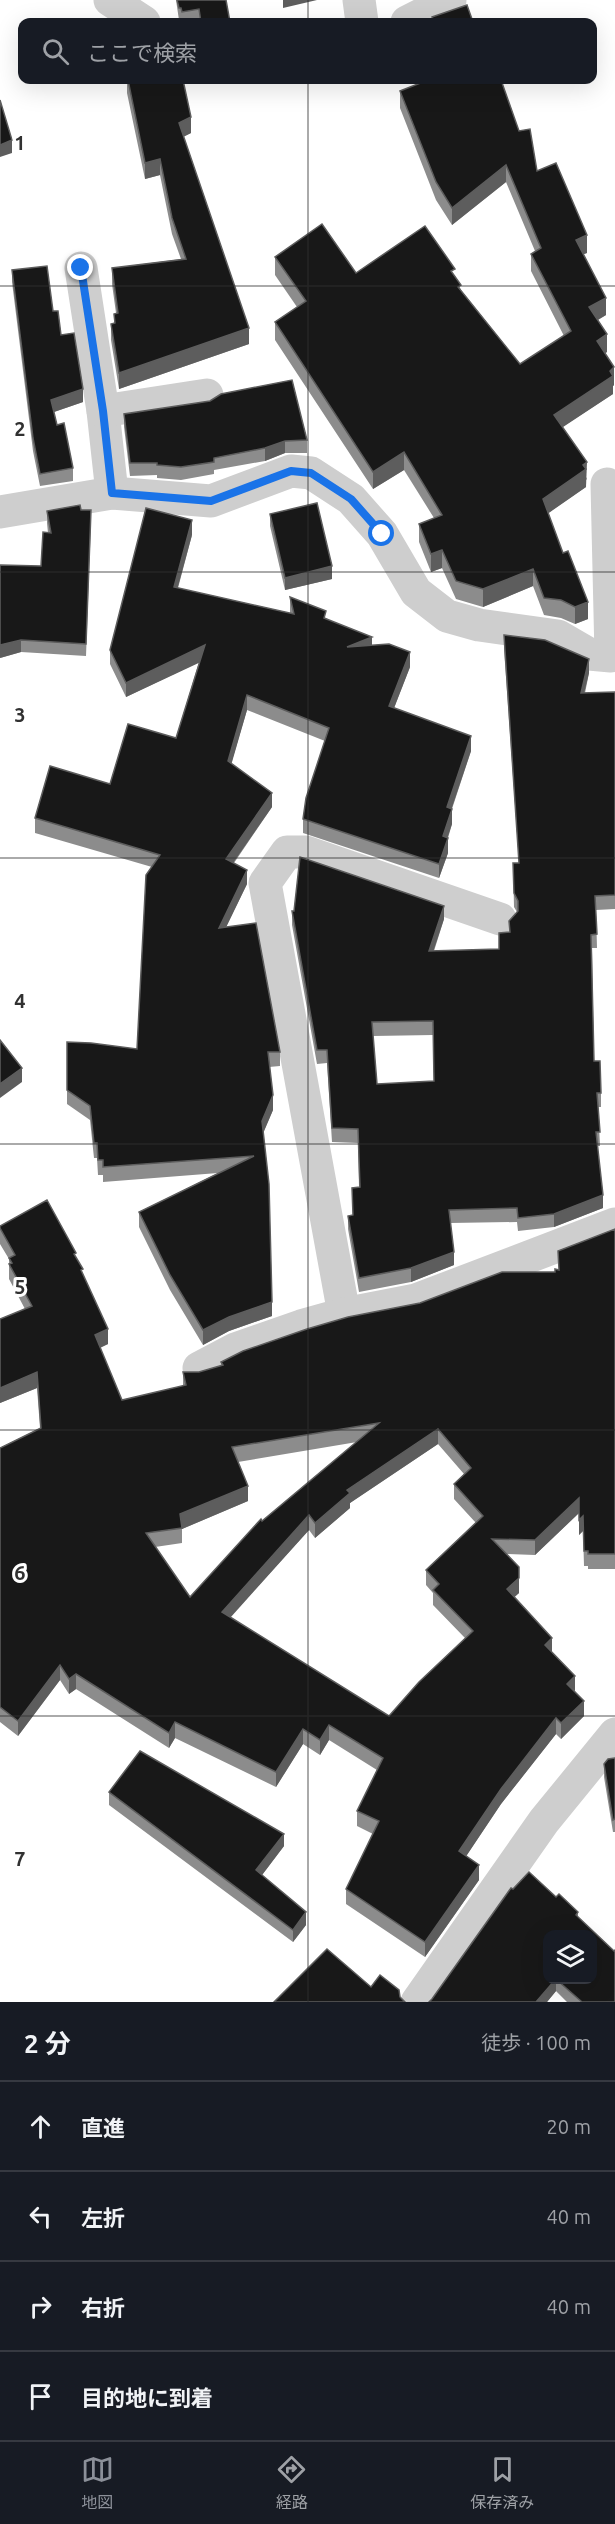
<!DOCTYPE html>
<html lang="ja">
<meta charset="utf-8">
<style>
body{margin:0;font-family:Ubuntu,"Noto Sans JP",sans-serif;background:#242831;color:#f1f3f6}
.controls{position:absolute;right:18px;bottom:18px;display:grid;overflow:hidden;border-radius:12px;box-shadow:0 6px 24px #0002}
.controls button{width:54px;height:54px;display:grid;place-items:center;padding:0;border:0;border-bottom:2px solid #363941;background:#171b24;color:#f1f3f6;font:30px sans-serif}
.stop{position:absolute;width:18px;height:18px;margin:-14px;border:4px solid #1a73e8;border-radius:50%;background:#fff}
.stop.end{background:#1a73e8;border-color:#fff;box-shadow:0 2px 6px #0008}
.list{margin:0;padding:0;list-style:none}
h2{display:flex;justify-content:space-between;align-items:center;height:78px;margin:0;padding:0 24px;font-size:26px}
h2 small{font-size:20px;font-weight:400;color:#9ea1a6}
.list li{display:grid;grid-template-columns:39px 1fr auto;gap:18px;align-items:center;box-sizing:border-box;height:90px;padding:0 24px;border-top:2px solid #363941}
.list b{display:block;font-size:22px;white-space:nowrap}
.list em{font-size:20px;font-style:normal;color:#9ea1a6}
.icon{flex:none;width:33px;height:33px;fill:none;stroke:currentColor;stroke-width:2;stroke-linecap:round;stroke-linejoin:round}
.map{position:relative;flex:none;width:615px;height:2002px;overflow:hidden}
.search{position:absolute;background:#171b24;box-shadow:0 6px 24px #0002;left:18px;right:18px;top:18px;height:66px;display:flex;align-items:center;gap:15px;box-sizing:border-box;padding:0 21px;border-radius:12px;color:#9ea1a6;font-size:22px}
.sheet{height:438px;background:#171b24}
nav{display:flex;justify-content:space-around;align-items:center;box-sizing:border-box;height:84px;border-top:2px solid #363941;background:#171b24;font-size:16px;color:#9ea1a6}
nav a{display:grid;justify-items:center;gap:3px}
nav .on{color:#8c9099}
.map>svg:first-child{display:block}
</style>
<div class="map">
<svg width="615" height="2002" viewBox="0 0 615 2002">
<rect width="100%" height="100%" fill="#fff"/>
<g fill="none" stroke-linecap="round" stroke-linejoin="round">
<g stroke="#cecece" stroke-width="33">
<polyline points="110,0 144,22"/>
<polyline points="359,0 362,22"/>
<polyline points="407,22 450,0"/>
<polyline points="81,268 103,411 112,493"/>
<polyline points="103,411 207,395"/>
<polyline points="0,512 112,493 211,501 291,471 311,473 351,499 382,534 416,592 447,616 479,625 558,636 589,654 611,656 607,484"/>
<polyline points="344,1314 265,883 287,852 306,852 500,919"/>
<polyline points="199,1368 235,1349 301,1326 344,1314 416,1300 615,1224"/>
<polyline points="417,2002 544,1821 615,1734"/>
</g>
</g>
<g fill="#8c8c8c" fill-rule="evenodd">
<polygon points="176,0 226,0 230,22 181,22 181,20 179,20"/>
<polygon points="127,80 183,80 191,133 183,137 249,344 119,389 111,340 111,324 114,323 114,314 116,313 112,284 112,268 181,259 172,234 160,175 145,179 127,93"/>
<polygon points="400,91 519,131 537,171 587,253 583,254 606,315 598,320 607,352 605,353 614,385 613,386 613,394 562,427 587,479 586,480 586,487 548,513 588,619 575,624 561,618 544,615 533,586 483,607 456,599 442,568 431,572 419,542 419,524 434,518 404,470 373,489 275,340 275,322 297,307 275,275 275,257 356,273 455,276 461,290 520,364 564,336 531,271 531,254 535,251 506,182 452,225 436,200 400,108"/>
<polygon points="12,270 53,311 83,402 54,412 57,425 73,468 73,481 40,486 33,451 12,282"/>
<polygon points="124,414 307,440 307,453 285,453 265,461 214,470 214,474 181,480 157,478 157,475 130,476 124,427"/>
<polygon points="81,510 91,522 86,656 21,652 0,658 41,566 48,533 47,523 47,511"/>
<polygon points="270,514 332,579 285,590 270,526"/>
<polygon points="192,535 178,588 290,613 290,597 410,667 394,708 471,751 452,809 452,824 448,838 448,853 439,878 303,833 303,819 325,741 247,710 231,764 272,807 234,863 247,884 226,927 280,1052 280,1066 269,1067 273,1110 263,1133 272,1316 229,1331 203,1345 170,1290 139,1227 139,1212 218,1173 103,1182 103,1175 98,1175 97,1158 94,1158 90,1120 67,1104 67,1042 137,1049 152,867 35,833 35,818 110,784 176,738 199,662 126,697 110,664 110,650"/>
<path d="M504 635 589 673 585 693 615 692V909L596 910 597 948H592L594 1061 601 1093V1107H598L600 1146H597L603 1208 554 1227 518 1231 517 1222 450 1223 454 1265 411 1282 359 1292 348 1229V1216L353 1215 352 1188 359 1187 358 1143 332 1142 327 1063 317 1064 292 925V911L444 919 434 951 499 949 509 932 517 912 514 907 513 863H519L504 649ZM433 1035 434 1081 377 1084 373 1036Z"/>
<path d="M0 1226 76 1257 108 1344 100 1348 122 1400 183 1386V1372H199L221 1366V1362L420 1303 555 1272 615 1229V1569H588V1566H584L583 1531 579 1535V1513L535 1555 507 1554 519 1593 514 1597 552 1653 575 1691 584 1716 561 1739 556 1734 501 1804 466 1856 479 1880 425 1957 346 1904V1889L373 1834 357 1826V1811L377 1770 329 1740 320 1755 303 1744 276 1787 175 1738 169 1748 76 1689 69 1694 60 1680 18 1736 0 1722V1448L40 1428 37 1388 0 1403V1319L25 1309 9 1279V1259L0 1244ZM357 1442 262 1521 190 1597 155 1547 182 1543V1529L248 1501 238 1462ZM438 1444 464 1474 454 1484V1499L476 1523 426 1570V1585L433 1593V1605L465 1638 389 1716 230 1617 309 1530 315 1538 350 1508V1503Z"/>
<polygon points="615,1758 615,1832 613,1832 604,1777 604,1764"/>
<polygon points="109,1792 284,1846 262,1875 306,1925 293,1942 109,1805"/>
<path d="M529 1872 556 1897 559 1894 578 1912V1917L614 1951 615 1950V2002H567L556 1991 547 2002H429L432 1999 511 1888 513 1889ZM548 1935H592V1980H548Z"/>
</g>
<g fill="#5d5d5d">
<polygon points="283,0 317,0 283,8"/>
<polygon points="191,117 191,133 179,139 179,123"/>
<polygon points="12,140 12,153 0,157 0,145"/>
<polygon points="160,159 160,175 145,179 145,163"/>
<polygon points="506,165 506,182 452,225 452,208"/>
<polygon points="587,235 587,253 576,257 576,240"/>
<polygon points="606,298 606,315 589,325 589,307"/>
<polygon points="249,328 249,344 119,389 119,373"/>
<polygon points="607,334 607,352 597,358 597,341"/>
<polygon points="614,367 614,385 613,386 613,394 554,433 554,415"/>
<polygon points="83,389 83,402 51,413 51,400"/>
<polygon points="285,441 285,453 265,461 265,448"/>
<polygon points="404,452 404,470 373,489 373,472"/>
<polygon points="587,462 586,487 543,517 543,499"/>
<polygon points="192,520 192,535 174,601 174,587"/>
<polygon points="442,550 442,568 431,572 431,554"/>
<polygon points="332,566 332,579 285,590 285,578"/>
<polygon points="533,569 533,586 483,607 483,589"/>
<polygon points="588,602 588,619 575,624 575,607"/>
<polygon points="372,637 372,652 347,647"/>
<polygon points="21,640 21,652 0,658 0,645"/>
<polygon points="205,645 205,660 126,697 126,683"/>
<polygon points="410,652 410,667 389,721 389,706"/>
<polygon points="589,659 589,673 581,706 581,693"/>
<polygon points="247,695 247,710 228,776 228,761"/>
<polygon points="471,736 471,751 447,822 447,807"/>
<polygon points="272,793 272,807 226,873 226,859"/>
<polygon points="452,809 452,824 443,851 443,836"/>
<polygon points="448,838 448,853 439,878 439,864"/>
<polygon points="247,870 247,884 219,942 219,928"/>
<polygon points="444,906 444,919 429,964 429,951"/>
<polygon points="22,1068 22,1082 0,1098 0,1084"/>
<polygon points="273,1095 273,1110 262,1136 262,1121"/>
<polygon points="603,1195 603,1208 554,1227 554,1214"/>
<polygon points="454,1252 454,1265 411,1282 411,1268"/>
<polygon points="272,1302 272,1316 229,1331 203,1345 203,1330 229,1317"/>
<polygon points="108,1329 108,1344 95,1350 95,1335"/>
<polygon points="37,1372 37,1388 0,1403 0,1388"/>
<polygon points="438,1429 438,1444 350,1503 350,1508 315,1538 315,1523 347,1490"/>
<polygon points="248,1486 248,1501 182,1529 180,1514"/>
<polygon points="579,1498 579,1513 535,1555 535,1540"/>
<polygon points="309,1515 309,1530 222,1627 222,1612"/>
<polygon points="583,1516 583,1531 579,1535 579,1520"/>
<polygon points="519,1578 519,1593 507,1604 507,1589"/>
<polygon points="552,1638 552,1653 545,1645"/>
<polygon points="60,1665 60,1680 18,1736 18,1721"/>
<polygon points="76,1674 76,1689 69,1694 69,1679"/>
<polygon points="575,1676 575,1691 567,1684"/>
<polygon points="584,1701 584,1716 561,1739 561,1723"/>
<polygon points="556,1718 556,1734 501,1804 459,1867 459,1851 501,1789"/>
<polygon points="175,1722 175,1738 169,1748 169,1733"/>
<polygon points="329,1725 329,1740 320,1755 320,1740"/>
<polygon points="303,1729 303,1744 276,1787 276,1772"/>
<polygon points="284,1834 284,1846 256,1883 256,1870"/>
<polygon points="479,1865 479,1880 425,1957 425,1942"/>
<polygon points="306,1912 306,1925 293,1942 293,1930"/>
<polygon points="555,1980 556,1980 556,1991 547,2002 536,2002"/>
</g>
<g fill="#181818" stroke="#5d5d5d" stroke-width="1.5" fill-rule="evenodd">
<polygon points="177,0 226,0 230,22 201,22 199,9 182,12 181,8 179,8"/>
<polygon points="467,5 473,22 434,22 432,17"/>
<polygon points="128,80 183,80 191,117 179,123 249,328 119,373 111,324 115,323 114,314 118,313 112,268 186,259 172,218 160,159 145,163"/>
<polygon points="428,80 501,80 519,131 530,129 537,171 556,163 587,235 576,240 606,298 589,307 607,334 597,341 614,367 610,371 613,376 554,415 587,462 583,465 586,469 543,499 563,553 568,551 588,602 575,607 561,600 544,598 533,569 483,589 456,581 442,550 431,554 419,524 442,515 404,452 373,472 275,322 306,301 275,257 322,224 356,273 425,226 455,269 451,271 461,285 458,287 520,364 571,331 531,254 541,248 506,165 452,208 436,182 400,91"/>
<polygon points="0,100 12,140 0,145"/>
<polygon points="47,266 53,311 58,311 61,335 74,333 83,389 51,400 57,425 64,423 73,468 40,474 33,438 12,270"/>
<polygon points="292,380 307,440 285,441 265,448 214,458 214,462 181,467 157,465 157,463 130,463 124,414 210,401 221,394"/>
<polygon points="317,503 332,566 285,578 270,514"/>
<polygon points="80,505 81,510 91,510 86,644 21,640 0,645 0,565 41,566 43,532 51,533 47,511"/>
<polygon points="146,508 192,520 174,587 294,614 290,597 326,611 324,618 372,637 347,647 389,644 410,652 389,706 471,736 447,807 452,809 443,836 448,838 439,864 303,819 306,798 329,728 247,695 228,761 272,793 226,859 247,870 219,928 256,923 280,1052 268,1052 273,1095 262,1121 269,1184 272,1302 229,1317 203,1330 170,1275 139,1212 254,1156 103,1167 103,1160 98,1160 97,1143 94,1143 90,1106 67,1090 67,1042 91,1043 137,1049 146,875 160,855 35,818 50,766 110,784 128,724 176,738 205,645 126,683 110,650"/>
<path d="M504 635 545 640 589 659 581 693 615 692V895L595 896 597 934 591 935 594 1061H600L601 1093H597L600 1132H596L603 1195 554 1214 518 1218 517 1208 449 1210 454 1252 411 1268 359 1278 348 1216 353 1215 352 1188 360 1187 358 1129 332 1128 327 1050H317L292 911H294L300 857 444 906 429 951 499 949V933L510 932 509 921 518 911V901L514 893 513 863H519ZM433 1021 434 1081 377 1084 372 1022Z"/>
<polygon points="0,1040 22,1068 0,1084"/>
<path d="M47 1200 76 1253 74 1254 83 1269 81 1270 108 1329 95 1335 122 1400 186 1385 183 1372H199L223 1365 221 1362 243 1351 307 1329 348 1317 420 1303 502 1272H555V1269L559 1270 558 1251 615 1229V1554H588V1551H584L583 1516 579 1520V1498L535 1540 492 1539 519 1567V1578L507 1589 552 1638 545 1645 575 1676 567 1684 584 1701 561 1723 556 1718 501 1789 459 1851 479 1865 425 1942 346 1889 379 1821 357 1811 383 1758 329 1725 320 1740 303 1729 276 1772 175 1722 169 1733 76 1674 69 1679 60 1665 18 1721 0 1707V1448L41 1428 37 1372 0 1388V1319L32 1306 9 1264 12 1263 9 1258 15 1255 0 1228V1226ZM379 1423 262 1521 261 1519 190 1597 146 1533 182 1528 180 1514 248 1486 232 1447ZM438 1429 471 1468 454 1484 483 1516 426 1570 439 1584 433 1590 473 1631 419 1682 389 1716 222 1612 309 1515 315 1523 350 1493 347 1490Z"/>
<polygon points="140,1751 284,1834 256,1870 306,1912 293,1930 109,1792"/>
<polygon points="615,1758 615,1819 613,1820 604,1764 608,1759"/>
<polygon points="529,1872 556,1897 559,1894 578,1912 576,1915 614,1951 615,1950 615,2002 582,2002 557,1980 592,1980 592,1935 548,1935 548,1980 555,1980 536,2002 429,2002 432,1999 511,1888 513,1889"/>
<polygon points="327,1949 371,1987 380,1975 399,1990 400,1997 405,2002 274,2002"/>
</g>
<g fill="none" stroke-linecap="round" stroke-linejoin="round">
<polyline stroke="#1a73e8" stroke-width="8" points="81,268 103,411 112,493 211,501 291,471 311,473 351,499 382,534"/>
</g>
<path fill="none" stroke="#313131" stroke-width="1.5" stroke-opacity="0.55" d="M308 0V22M308 80V2002M0 286H615M0 572H615M0 858H615M0 1144H615M0 1430H615M0 1716H615"/>
<g font-size="20" text-anchor="middle" font-weight="bold" fill="#313131" stroke="#fff" stroke-width="6" stroke-linejoin="round" paint-order="stroke">
<text x="20" y="150">1</text>
<text x="20" y="436">2</text>
<text x="20" y="722">3</text>
<text x="20" y="1008">4</text>
<text x="20" y="1294">5</text>
<text x="20" y="1580">6</text>
<text x="20" y="1866">7</text>
</g>
</svg>
<div class="controls">
<button><svg class="icon" aria-label="layers" viewBox="0 0 24 24"><path d="M12 4l9 5-9 5-9-5zM3 14l9 5 9-5"/></svg></button>
</div>
<div class="stop" style="left:382px;top:534px"></div>
<div class="stop end" style="left:81px;top:268px"></div>
<div class="search"><svg class="icon" aria-label="search" viewBox="0 0 24 24"><circle cx="10" cy="10" r="6"/><path d="M15 15l6 6"/></svg>ここで検索</div>
</div>
<section class="sheet">
<h2>2 分<small>徒歩 · 100 m</small></h2>
<ul class="list">
<li><svg class="icon" aria-label="ahead" viewBox="0 0 24 24"><path d="M12 20V5M6 11l6-6 6 6"/></svg><div><b>直進</b></div><em>20 m</em></li>
<li><svg class="icon" aria-label="left" viewBox="0 0 24 24"><path d="M17 20v-9H6M10 6l-5 5 5 5"/></svg><div><b>左折</b></div><em>40 m</em></li>
<li><svg class="icon" aria-label="right" viewBox="0 0 24 24"><path d="M7 20v-9h11M14 6l5 5-5 5"/></svg><div><b>右折</b></div><em>40 m</em></li>
<li><svg class="icon" aria-label="arrive" viewBox="0 0 24 24"><path d="M6 21V4h12l-3 4 3 4H6"/></svg><div><b>目的地に到着</b></div></li>
</ul>
</section>
<nav>
<a class="on"><svg class="icon" aria-label="map" viewBox="0 0 24 24"><path d="M3 6l6-2 6 2 6-2v14l-6 2-6-2-6 2zM9 4v14M15 6v14"/></svg>地図</a>
<a><svg class="icon" aria-label="directions" viewBox="0 0 24 24"><path d="M12 3l9 9-9 9-9-9zM9 14v-3h6M13 9l2 2-2 2"/></svg>経路</a>
<a><svg class="icon" aria-label="saved" viewBox="0 0 24 24"><path d="M7 4h10v16l-5-4-5 4z"/></svg>保存済み</a>
</nav>
